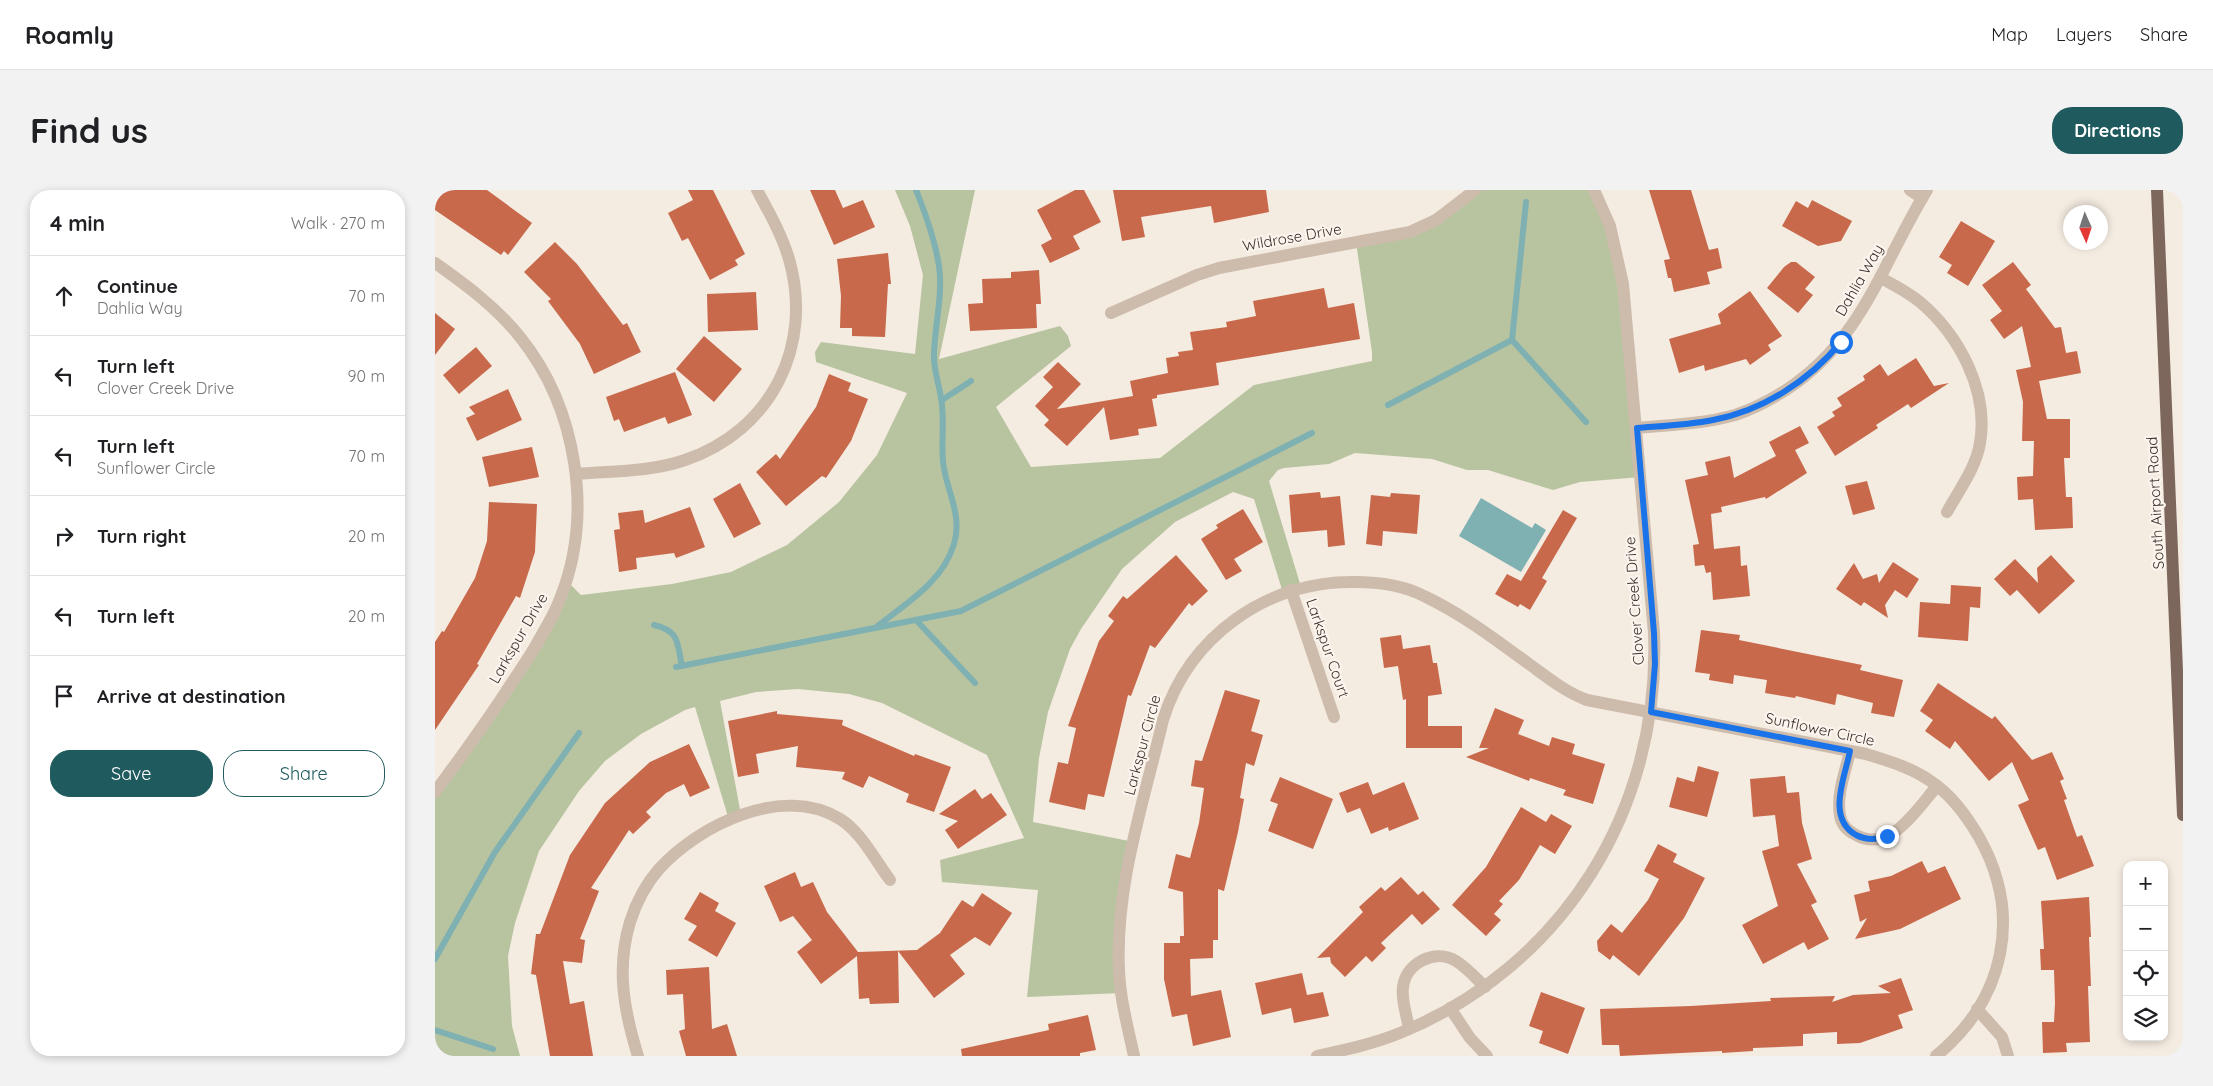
<!DOCTYPE html>
<meta charset="utf-8">
<style>
body{margin:0;font-family:Quicksand,sans-serif;background:#f2f2f2;color:#202124}
.controls{position:absolute;right:15px;bottom:15px;display:grid;overflow:hidden;border-radius:10px;box-shadow:0 2px 8px #0003}
.controls button{width:45px;height:45px;display:grid;place-items:center;padding:0;border:0;border-bottom:1px solid #e0e0e0;background:#fff;color:#202124;font:25px sans-serif}
.compass{position:absolute;left:1628px;top:15px;width:45px;height:45px;border-radius:50%;background:#fff;box-shadow:0 2px 8px #0003;rotate:177deg}
.stop{position:absolute;width:15px;height:15px;margin:-11px;border:4px solid #1a73e8;border-radius:50%;background:#fff}
.stop.end{background:#1a73e8;border-color:#fff;box-shadow:0 1px 5px #0008}
.list{margin:0;padding:0;list-style:none}
h2{display:flex;justify-content:space-between;align-items:center;height:65px;margin:0;padding:0 20px;font-size:21px}
h2 small{font-size:16px;font-weight:400;color:#757577}
.list li{display:grid;grid-template-columns:32px 1fr auto;gap:15px;align-items:center;box-sizing:border-box;height:80px;padding:0 20px;border-top:1px solid #e0e0e0}
.list b{display:block;font-size:19px;white-space:nowrap}
.list p{margin:0;font-size:16px;white-space:nowrap;color:#757577}
.list em{font-size:16px;font-style:normal;color:#757577}
.actions{display:flex;gap:10px;padding:15px 20px}
.actions a{flex:1;padding:11px 0;border:1px solid #1f5a5e;border-radius:20px;text-align:center;font-size:18px;color:#1f5a5e}
.actions .main{background:#1f5a5e;color:#fff}
.icon{flex:none;width:28px;height:28px;fill:none;stroke:currentColor;stroke-width:2;stroke-linecap:round;stroke-linejoin:round}
.map{position:relative;flex:none;width:1748px;height:866px;overflow:hidden;border-radius:20px}
header{display:flex;align-items:center;gap:30px;box-sizing:border-box;height:70px;padding:0 25px;background:#fff;border-bottom:1px solid #e0e0e0}
header strong{font-size:24px}
nav{display:flex;gap:28px;margin-inline-start:auto;font-size:18px}
.intro{display:flex;align-items:center;justify-content:space-between;box-sizing:border-box;height:120px;padding:0 30px}
h1{margin:0;font-size:35px}
.button{padding:12px 22px;border-radius:20px;background:#1f5a5e;color:#fff;font-size:18px;font-weight:700}
main{display:flex;gap:30px;padding:0 30px}
aside{flex:1;background:#fff;border-radius:20px;box-shadow:0 2px 8px #0003}
.map>svg:first-child{display:block}
</style>
<header>
<strong>Roamly</strong>
<nav><a>Map</a><a>Layers</a><a>Share</a></nav>
</header>
<div class="intro"><h1>Find us</h1><a class="button">Directions</a></div>
<main>
<aside>
<h2>4 min<small>Walk · 270 m</small></h2>
<ul class="list">
<li><svg class="icon" aria-label="ahead" viewBox="0 0 24 24"><path d="M12 20V5M6 11l6-6 6 6"/></svg><div><b>Continue</b><p>Dahlia Way</p></div><em>70 m</em></li>
<li><svg class="icon" aria-label="left" viewBox="0 0 24 24"><path d="M17 20v-9H6M10 6l-5 5 5 5"/></svg><div><b>Turn left</b><p>Clover Creek Drive</p></div><em>90 m</em></li>
<li><svg class="icon" aria-label="left" viewBox="0 0 24 24"><path d="M17 20v-9H6M10 6l-5 5 5 5"/></svg><div><b>Turn left</b><p>Sunflower Circle</p></div><em>70 m</em></li>
<li><svg class="icon" aria-label="right" viewBox="0 0 24 24"><path d="M7 20v-9h11M14 6l5 5-5 5"/></svg><div><b>Turn right</b></div><em>20 m</em></li>
<li><svg class="icon" aria-label="left" viewBox="0 0 24 24"><path d="M17 20v-9H6M10 6l-5 5 5 5"/></svg><div><b>Turn left</b></div><em>20 m</em></li>
<li><svg class="icon" aria-label="arrive" viewBox="0 0 24 24"><path d="M6 21V4h12l-3 4 3 4H6"/></svg><div><b>Arrive at destination</b></div></li>
</ul>
<div class="actions"><a class="main">Save</a><a>Share</a></div>
</aside>
<div class="map">
<svg width="1748" height="866" viewBox="0 0 1748 866">
<rect width="100%" height="100%" fill="#f4ebe1"/>
<polygon fill="#b8c4a0" points="460,0 540,0 504,169 625,136 633,146 636,156 561,217 596,277 725,268 819,195 937,171 937,162 921,52 965,44 1040,0 1159,0 1175,36 1206,287 1145,292 1118,300 1053,280 1032,280 997,269 920,263 894,274 849,278 843,280 834,291 866,397 848,403 819,309 798,302 740,332 687,379 646,439 635,459 613,522 604,568 598,632 699,652 686,715 686,803 592,807 603,700 507,692 505,670 589,648 552,565 447,513 414,504 363,499 321,502 285,511 306,625 294,630 260,517 250,520 206,544 170,571 144,601 104,661 80,733 73,766 77,836 85,866 0,866 0,602 53,528 131,390 146,405 237,394 296,382 352,355 404,312 442,265 472,203 381,172 380,162 386,152 480,164 488,85 475,36"/>
<polygon fill="#7fb0b2" points="1046,308 1097,338 1100,333 1111,340 1086,382 1024,346"/>
<g fill="none" stroke-linecap="round" stroke-linejoin="round">
<g stroke="#7fb0b2" stroke-width="6">
<polyline points="1091,12 1077,150 1151,232"/>
<polyline points="507,210 536,191"/>
<polyline points="953,215 1077,150"/>
<polyline points="481,430 540,493"/>
<path d="M219 435C245 441 242 453 247 476"/>
<path d="M440 438C470 414 508 392 519 354 528 325 511 300 508 272 506 251 510 229 506 208 504 193 498 179 499 163 500 134 508 105 504 76 500 50 491 25 481 0"/>
<polyline points="241,477 526,421 877,243"/>
<polyline points="0,769 60,662 144,543"/>
<polyline points="0,840 58,859"/>
</g>
</g>
<g fill="#c8694b">
<polygon points="0,0 52,0 97,33 73,65 69,61 66,65 0,20"/>
<polygon points="253,0 278,0 310,64 300,70 303,75 275,90 253,48 247,51 233,23 258,10"/>
<polygon points="375,0 400,0 408,18 428,10 440,37 399,55"/>
<polygon points="640,0 649,0 666,32 638,46 645,59 615,73 606,55 617,49 602,20"/>
<polygon points="678,0 831,0 834,22 779,33 776,16 706,27 710,47 687,51"/>
<polygon points="1214,0 1256,0 1274,60 1283,58 1287,78 1272,82 1275,94 1239,102 1236,88 1233,88 1229,70 1235,69"/>
<polygon points="1377,10 1417,31 1406,51 1383,56 1347,36 1361,11 1373,18"/>
<polygon points="1526,31 1560,51 1533,96 1512,83 1517,75 1504,67"/>
<polygon points="120,52 142,74 188,135 192,133 206,162 159,184 145,154 113,111 116,109 89,82"/>
<polygon points="453,63 456,94 453,94 450,147 417,146 417,138 405,138 406,106 402,69"/>
<polygon points="1356,72 1361,72 1380,87 1370,99 1378,105 1363,123 1332,98 1349,77"/>
<polygon points="1578,72 1596,95 1591,99 1620,138 1626,137 1631,163 1642,161 1646,183 1604,191 1612,229 1635,229 1635,268 1629,268 1631,307 1637,307 1638,338 1600,340 1598,309 1583,310 1582,287 1598,286 1599,251 1587,251 1588,212 1581,180 1596,177 1587,136 1569,149 1555,130 1567,121 1547,95"/>
<polygon points="604,80 606,114 601,114 602,138 535,141 533,114 548,113 547,89 576,88 576,82"/>
<polygon points="889,98 893,118 919,113 925,149 781,173 784,195 722,205 722,208 717,209 722,236 703,239 704,245 675,250 669,217 632,256 609,235 614,230 600,216 618,197 608,187 623,172 646,194 622,219 698,206 695,191 733,183 731,168 744,166 743,162 758,160 755,142 792,137 791,132 821,126 818,111"/>
<polygon points="1315,101 1347,146 1333,155 1336,160 1315,175 1311,169 1270,181 1269,175 1244,183 1234,149 1286,134 1283,124"/>
<polygon points="321,102 323,140 273,142 272,104"/>
<polygon points="0,123 20,139 0,165"/>
<polygon points="269,146 307,179 279,212 241,179"/>
<polygon points="41,157 57,176 24,204 8,185"/>
<polygon points="1481,168 1499,196 1514,193 1476,218 1473,214 1441,235 1443,238 1400,266 1382,237 1400,226 1397,222 1407,216 1402,208 1430,190 1428,186 1445,174 1453,186"/>
<polygon points="240,182 257,225 233,234 230,227 189,242 184,229 179,231 171,207"/>
<polygon points="394,184 416,193 413,201 433,209 416,251 391,288 387,286 351,316 321,282 341,264 345,269 381,217"/>
<polygon points="73,199 87,230 42,251 31,228 40,224 34,217"/>
<polygon points="1365,236 1374,253 1360,260 1372,283 1331,309 1330,307 1286,317 1287,322 1276,324 1279,359 1305,356 1306,376 1312,375 1315,406 1278,410 1276,382 1271,383 1269,375 1260,376 1258,355 1264,354 1250,290 1273,285 1270,272 1295,266 1299,288 1341,266 1334,252"/>
<polygon points="97,257 104,287 54,297 47,267"/>
<polygon points="1432,291 1440,319 1418,325 1410,296"/>
<polygon points="305,293 326,334 299,348 278,309"/>
<polygon points="885,302 886,308 905,306 910,355 893,357 892,340 857,343 854,305"/>
<polygon points="956,303 985,305 982,344 948,341 947,356 931,354 936,305 955,307"/>
<polygon points="54,312 102,314 100,362 85,408 81,406 42,474 44,475 0,540 0,452 7,441 9,442 40,388 52,351"/>
<polygon points="255,317 270,357 241,368 239,363 201,368 202,379 184,382 179,340 185,339 183,323 208,320 210,333"/>
<polygon points="808,319 828,352 799,369 807,381 791,390 766,349 783,338 781,335"/>
<polygon points="1128,320 1142,328 1107,388 1112,391 1095,420 1085,414 1083,417 1060,404 1072,384 1086,391"/>
<polygon points="741,365 773,401 757,416 754,413 720,458 715,455 696,506 693,505 669,607 653,604 650,620 614,612 623,572 633,574 641,538 633,536 664,451 679,431 673,426 688,406 692,409"/>
<polygon points="1616,365 1640,391 1604,424 1582,400 1575,406 1559,389 1580,369 1603,393 1602,378"/>
<polygon points="1458,372 1484,389 1472,408 1460,400 1450,415 1453,428 1429,412 1426,416 1401,399 1419,373 1428,389 1442,384 1444,393"/>
<polygon points="1516,395 1546,397 1545,418 1535,417 1533,451 1483,447 1485,412 1515,414"/>
<polygon points="1266,440 1305,445 1304,450 1427,475 1425,480 1468,490 1459,527 1436,523 1438,513 1402,504 1400,515 1361,506 1360,508 1330,503 1332,490 1299,485 1298,494 1274,490 1275,484 1260,482"/>
<polygon points="966,445 968,459 995,455 998,473 1002,473 1007,504 993,506 993,536 1027,536 1027,558 971,558 971,509 968,510 963,476 949,478 945,448"/>
<polygon points="1503,493 1557,529 1560,526 1597,570 1617,562 1629,589 1625,591 1632,609 1629,610 1642,647 1647,645 1659,676 1622,690 1610,657 1603,660 1583,615 1594,610 1577,572 1554,591 1520,551 1515,559 1490,541 1498,530 1485,521"/>
<polygon points="790,500 825,510 816,541 828,545 819,576 811,573 805,608 809,609 803,642 789,701 783,699 783,750 778,750 778,768 755,769 756,806 786,800 796,847 758,856 752,824 737,827 729,789 729,753 745,753 745,746 749,746 748,702 733,698 741,664 755,668 764,633 769,598 756,596 760,570 767,571"/>
<polygon points="1060,518 1089,530 1083,544 1114,556 1117,547 1140,554 1137,564 1170,574 1158,614 1128,605 1131,600 1095,588 1094,591 1031,567 1054,558 1044,558"/>
<polygon points="342,521 342,524 408,530 407,535 479,566 480,564 516,577 499,622 471,612 474,604 434,586 428,598 407,589 410,582 361,577 363,556 321,564 324,583 303,587 293,531"/>
<polygon points="254,554 275,598 255,607 249,594 231,603 211,622 216,627 198,644 194,640 156,698 164,701 145,749 150,750 147,773 128,771 135,814 149,811 158,866 115,866 101,785 96,784 101,744 105,744 135,665 170,613 215,572"/>
<polygon points="1263,576 1284,582 1272,627 1234,617 1242,587 1259,592"/>
<polygon points="1350,586 1352,603 1364,602 1367,633 1377,669 1362,674 1382,712 1376,715 1394,749 1373,760 1369,752 1328,774 1307,735 1343,716 1327,661 1344,656 1340,625 1318,627 1315,589"/>
<polygon points="845,587 898,609 878,659 833,641 843,614 835,611"/>
<polygon points="933,592 938,605 969,592 984,629 954,641 953,637 936,644 925,618 912,623 904,603"/>
<polygon points="540,599 547,609 556,603 572,625 523,659 510,640 523,631 504,624"/>
<polygon points="1086,617 1111,632 1116,624 1137,636 1120,664 1105,655 1084,690 1064,711 1068,714 1059,724 1066,730 1051,746 1017,715 1051,677"/>
<polygon points="1223,654 1242,664 1238,672 1270,688 1249,728 1204,786 1178,765 1175,770 1163,761 1162,751 1176,734 1187,743 1213,710 1224,689 1209,681"/>
<polygon points="1487,671 1493,683 1510,676 1526,709 1465,739 1420,749 1432,728 1425,732 1419,705 1435,701 1433,691 1456,686"/>
<polygon points="360,682 366,697 378,692 392,722 423,762 482,760 505,743 527,710 538,717 547,703 577,723 555,756 540,747 515,765 530,784 499,808 463,761 464,813 435,814 434,808 424,809 422,766 386,794 362,762 377,750 358,726 345,732 329,696"/>
<polygon points="966,687 983,705 988,701 1005,719 987,735 977,724 946,753 951,758 937,772 931,766 910,787 896,773 895,767 882,768 928,722 924,717 946,697 950,701"/>
<polygon points="265,702 284,713 280,721 301,733 282,767 253,750 262,736 249,729"/>
<polygon points="1654,707 1656,747 1654,747 1656,796 1653,796 1655,852 1631,853 1632,862 1608,863 1607,832 1619,832 1620,813 1619,780 1606,780 1605,759 1609,759 1606,711"/>
<polygon points="274,777 277,839 292,834 302,866 251,866 244,841 250,839 248,804 232,805 231,780"/>
<polygon points="867,783 872,805 888,802 894,826 859,833 856,818 827,825 820,793"/>
<polygon points="1466,788 1478,820 1463,825 1468,838 1425,853 1402,854 1402,842 1368,844 1368,856 1318,858 1318,861 1287,863 1287,861 1185,866 1184,855 1167,855 1165,819 1256,816 1336,811 1335,808 1400,806 1397,812 1418,805 1456,803 1443,796"/>
<polygon points="1106,802 1150,818 1133,864 1104,853 1108,841 1094,836"/>
<polygon points="653,825 661,860 645,863 645,866 527,866 526,859 614,840 613,834"/>
</g>
<g fill="none" stroke-linecap="round" stroke-linejoin="round">
<g stroke="#cdbbac" stroke-width="12">
<polyline points="1475,0 1487,8"/>
<path d="M0 73C31 95 61 117 85 147 142 218 159 324 125 409 113 439 94 467 76 494 52 531 26 567 0 602"/>
<path d="M1446 88C1459 95 1473 102 1485 112 1524 145 1554 201 1545 253 1541 278 1524 300 1512 322"/>
<polyline points="676,123 762,85 784,78 975,42 1001,30 1040,0"/>
<path d="M1202 238C1234 235 1268 234 1300 225 1318 219 1335 210 1351 200 1428 150 1447 73 1492 0"/>
<path d="M141 284C177 281 216 282 250 270 336 241 379 156 354 69 347 45 334 22 322 0"/>
<polyline points="856,400 899,527"/>
<path d="M1415 561C1411 580 1401 605 1405 625 1406 634 1413 641 1421 645 1455 664 1483 618 1502 596"/>
<polyline points="1015,818 1035,848 1052,866"/>
<polyline points="1542,819 1567,847 1573,866"/>
<path d="M974 839C972 826 966 810 968 797 971 773 1000 758 1021 771 1031 777 1041 788 1050 797"/>
<path d="M203 866C189 821 181 779 195 732 201 713 210 695 224 679 264 635 347 594 405 629 426 642 440 670 455 690"/>
<path d="M699 866C693 838 685 809 684 780 680 695 709 611 728 530 754 446 832 391 919 392 943 392 968 395 989 406 1027 424 1060 449 1094 474 1112 487 1130 502 1152 510L1431 564C1453 571 1475 577 1494 590 1516 604 1531 625 1544 647 1588 725 1570 809 1501 866"/>
<path d="M882 866C910 860 938 854 965 843 1129 776 1226 618 1219 443L1188 94 1175 36 1159 0"/>
</g>
<polyline stroke="#7d675c" stroke-width="12" points="1722,0 1748,625"/>
</g>
<g fill="none" stroke-linecap="round" stroke-linejoin="round">
<path stroke="#1a73e8" stroke-width="6" d="M1406 152C1374 191 1327 221 1278 230 1253 235 1227 236 1202 238L1219 443 1220 474 1216 522 1415 561C1410 587 1391 628 1421 645 1431 650 1442 650 1452 646"/>
</g>
<g text-anchor="middle" dominant-baseline="central" stroke-width="4.5" stroke-linejoin="round" paint-order="stroke">
<g font-size="15" fill="#3b302b" stroke="#fbf5ee">
<text transform="translate(857 47) rotate(-10)">Wildrose Drive</text>
<text transform="translate(1424 90) rotate(-60)">Dahlia Way</text>
<text transform="translate(1720 313) rotate(-93)">South Airport Road</text>
<text transform="translate(1199 411) rotate(-94)">Clover Creek Drive</text>
<text transform="translate(83 448) rotate(-60)">Larkspur Drive</text>
<text transform="translate(893 458) rotate(71)">Larkspur Court</text>
<text transform="translate(1385 539) rotate(12)">Sunflower Circle</text>
<text transform="translate(707 555) rotate(-75)">Larkspur Circle</text>
</g>
</g>
</svg>
<div class="controls">
<button>+</button>
<button>−</button>
<button><svg class="icon" aria-label="locate" viewBox="0 0 24 24"><circle cx="12" cy="12" r="6"/><path d="M12 2v4M12 18v4M2 12h4M18 12h4"/></svg></button>
<button><svg class="icon" aria-label="layers" viewBox="0 0 24 24"><path d="M12 4l9 5-9 5-9-5zM3 14l9 5 9-5"/></svg></button>
</div>
<svg class="compass" viewBox="-18 -18 36 36"><path d="M0-13l5 13h-10z" fill="#e53935"/><path d="M0 13l5-13h-10z" fill="#757577"/></svg>
<div class="stop" style="left:1406px;top:152px"></div>
<div class="stop end" style="left:1452px;top:646px"></div>
</div>
</main>
